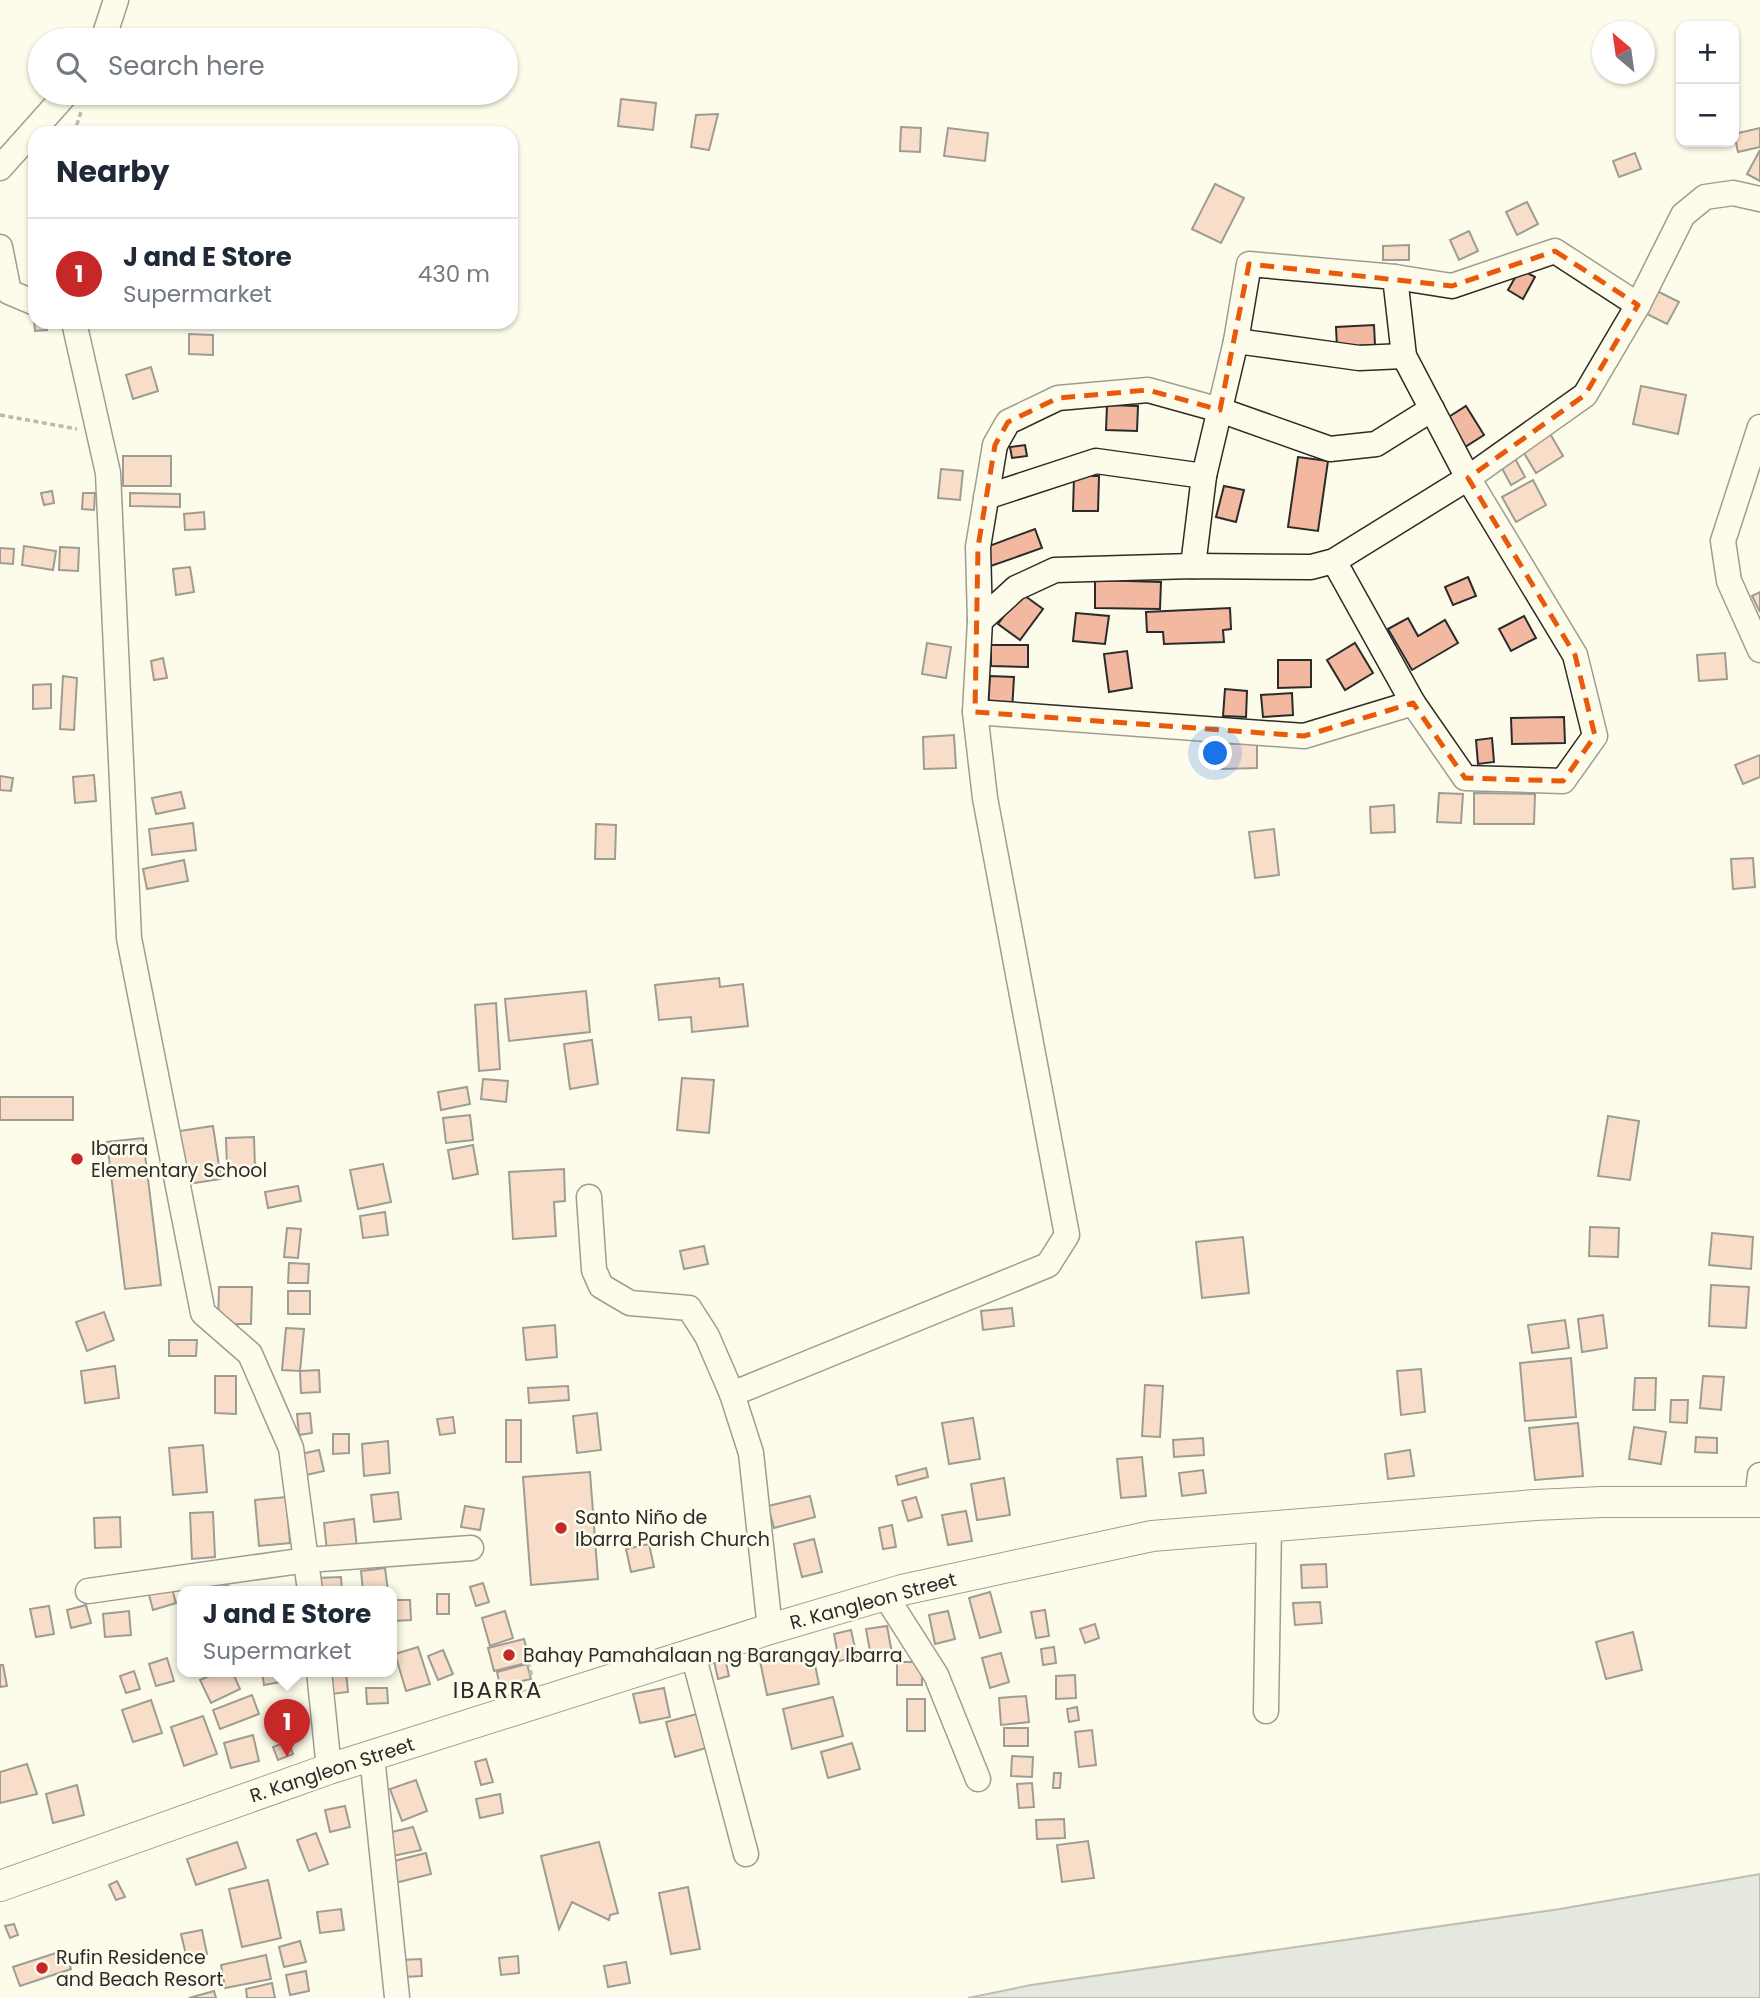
<!DOCTYPE html>
<meta charset="utf-8">
<style>
body{margin:0;font-family:Poppins,sans-serif;background:#f6f6f7;color:#1f2937}
.controls{position:absolute;right:21px;top:21px;display:grid;overflow:hidden;border-radius:14px;box-shadow:0 2px 5px #0004}
.controls button{width:63px;height:63px;display:grid;place-items:center;padding:0;border:0;border-bottom:2px solid #e0e1e3;background:#fff;color:#1f2937;font:35px sans-serif}
.compass{position:absolute;left:1592px;top:21px;width:63px;height:63px;border-radius:50%;background:#fff;box-shadow:0 2px 5px #0004;rotate:331deg}
.you{position:absolute;left:1216px;top:754px;width:24px;height:24px;margin:-18px;border:5px solid #fff;border-radius:50%;background:#1a73e8;box-shadow:0 0 0 10px #1a73e833}
.badge{display:grid;place-items:center;width:46px;height:46px;border-radius:50%;background:#c62828;color:#fff;font-size:23px;font-weight:700}
.pin{position:absolute;translate:-50% -58px;filter:drop-shadow(0 2px 4px #0008)}
.pin::after{content:'';position:absolute;top:37px;width:24px;height:21px;background:inherit;clip-path:polygon(0 0,100% 0,50% 100%)}
.popup{position:absolute;left:177px;top:1586px;width:220px;height:91px;box-sizing:border-box;display:grid;place-content:center;border-radius:14px;background:#fff;filter:drop-shadow(0 2px 5px #0005);font-size:23px;white-space:nowrap;color:#747a83}
.popup b{font-size:26px;color:#1f2937}
.popup::after{content:'';position:absolute;left:50%;top:100%;margin-left:-14px;border:14px solid transparent;border-top-color:#fff}
.list{margin:0;padding:0;list-style:none}
h2{display:flex;justify-content:space-between;align-items:center;height:91px;margin:0;padding:0 28px;font-size:30px}
h2 small{font-size:23px;font-weight:400;color:#747a83}
.list li{display:grid;grid-template-columns:46px 1fr auto;gap:21px;align-items:center;box-sizing:border-box;height:112px;padding:0 28px;border-top:2px solid #e0e1e3}
.list b{display:block;font-size:26px;white-space:nowrap}
.list p{margin:0;font-size:23px;white-space:nowrap;color:#747a83}
.list em{font-size:23px;font-style:normal;color:#747a83}
.icon{flex:none;width:38px;height:38px;fill:none;stroke:currentColor;stroke-width:2;stroke-linecap:round;stroke-linejoin:round}
.map{position:relative;flex:none;width:1760px;height:1998px;overflow:hidden}
.search{position:absolute;background:#fff;box-shadow:0 2px 5px #0004;left:28px;top:28px;width:490px;height:77px;display:flex;align-items:center;gap:18px;box-sizing:border-box;padding:0 24px;border-radius:38px;color:#747a83;font-size:26px}
.panel{position:absolute;background:#fff;box-shadow:0 2px 5px #0004;left:28px;top:126px;width:490px;height:203px;border-radius:21px}
.map>svg:first-child{display:block}
</style>
<div class="map">
<svg width="1760" height="1998" viewBox="0 0 1760 1998">
<rect width="100%" height="100%" fill="#fdfbea"/>
<polygon fill="#c7d0d0" stroke="#74746e" stroke-width="2" points="1760,1874 1760,1998 968,1998 1031,1985 1560,1909"/>
<g fill="#f2b8a0" stroke="#2b2b2b" stroke-width="2">
<polygon points="621,99 656,103 653,130 618,126"/>
<polygon points="718,114 709,150 691,147 696,115"/>
<polygon points="901,127 921,128 920,152 900,151"/>
<polygon points="948,128 988,133 985,161 944,156"/>
<polygon points="1760,128 1760,147 1738,152 1734,134"/>
<polygon points="1760,150 1760,181 1747,174"/>
<polygon points="1635,153 1641,169 1619,177 1613,161"/>
<polygon points="1215,184 1244,198 1221,243 1192,229"/>
<polygon points="1527,202 1538,224 1517,235 1506,212"/>
<polygon points="1469,231 1478,251 1459,260 1450,240"/>
<polygon points="1409,245 1409,260 1383,260 1383,246"/>
<polygon points="1520,269 1535,277 1523,299 1508,290"/>
<polygon points="1653,289 1679,302 1667,324 1641,311"/>
<polygon points="34,319 35,322 46,322 47,330 35,331"/>
<polygon points="1374,325 1375,345 1337,347 1336,327"/>
<polygon points="189,334 213,335 213,355 189,354"/>
<polygon points="151,367 158,391 133,399 126,375"/>
<polygon points="1641,386 1686,395 1678,434 1633,424"/>
<polygon points="1107,405 1138,406 1137,431 1106,430"/>
<polygon points="1466,406 1484,435 1465,447 1447,418"/>
<polygon points="1549,432 1563,456 1536,473 1521,448"/>
<polygon points="1025,445 1027,456 1012,458 1010,447"/>
<polygon points="1512,453 1525,477 1511,485 1498,461"/>
<rect x="123" y="456" width="48" height="30"/>
<polygon points="1298,457 1328,461 1318,531 1288,527"/>
<polygon points="941,469 963,471 960,500 938,498"/>
<polygon points="1074,476 1099,476 1098,511 1073,511"/>
<polygon points="1533,480 1546,505 1516,522 1502,497"/>
<polygon points="1224,486 1244,490 1236,522 1216,517"/>
<polygon points="52,491 54,503 44,505 41,493"/>
<polygon points="83,493 95,493 94,510 82,509"/>
<polygon points="130,493 180,494 180,507 130,506"/>
<polygon points="204,512 205,529 185,530 184,514"/>
<polygon points="1035,529 1042,548 988,567 981,549"/>
<polygon points="24,546 56,551 53,570 22,565"/>
<polygon points="60,547 79,548 78,571 59,570"/>
<polygon points="0,548 14,549 13,564 0,563"/>
<polygon points="190,567 194,592 176,595 173,569"/>
<polygon points="1468,577 1476,596 1453,605 1445,587"/>
<polygon points="1095,580 1161,582 1160,609 1095,608"/>
<polygon points="1760,592 1760,612 1752,596"/>
<polygon points="1021,593 1043,609 1020,640 998,624"/>
<polygon points="1230,608 1231,629 1223,630 1224,642 1164,644 1163,632 1147,632 1146,612"/>
<polygon points="1076,613 1109,616 1105,644 1073,641"/>
<polygon points="1524,616 1536,638 1511,651 1499,629"/>
<polygon points="1408,618 1418,636 1445,620 1458,643 1412,670 1388,629"/>
<polygon points="927,643 951,647 946,678 922,674"/>
<polygon points="1355,643 1373,673 1345,690 1327,660"/>
<polygon points="991,645 1028,645 1028,667 991,666"/>
<polygon points="1127,651 1132,688 1109,692 1104,654"/>
<polygon points="1725,653 1727,679 1699,681 1697,655"/>
<polygon points="163,658 167,678 154,680 151,661"/>
<polygon points="1278,660 1311,660 1311,687 1278,688"/>
<polygon points="63,676 77,678 74,730 60,729"/>
<polygon points="990,676 1014,677 1012,711 988,710"/>
<polygon points="51,684 51,708 33,709 33,685"/>
<polygon points="1225,689 1247,691 1246,717 1223,716"/>
<polygon points="1292,693 1293,715 1263,717 1261,695"/>
<polygon points="1564,717 1565,743 1512,744 1511,718"/>
<polygon points="954,735 956,768 924,769 923,737"/>
<polygon points="1492,738 1494,762 1478,764 1476,740"/>
<polygon points="1257,743 1257,768 1221,769 1220,744"/>
<polygon points="1760,755 1760,777 1743,784 1735,765"/>
<polygon points="94,775 96,801 75,803 73,777"/>
<polygon points="0,776 13,778 11,791 0,790"/>
<polygon points="181,792 185,808 156,814 152,798"/>
<polygon points="1439,793 1463,794 1461,823 1437,822"/>
<polygon points="1474,793 1535,794 1534,824 1474,824"/>
<polygon points="1394,805 1395,832 1371,833 1370,807"/>
<polygon points="193,823 196,850 152,855 149,829"/>
<polygon points="596,824 616,825 615,859 595,859"/>
<polygon points="1274,829 1279,875 1255,878 1249,832"/>
<polygon points="1753,858 1755,887 1733,889 1731,859"/>
<polygon points="184,860 188,881 147,889 143,869"/>
<polygon points="719,978 720,987 743,984 748,1026 692,1032 691,1017 659,1020 655,985"/>
<polygon points="586,991 590,1032 509,1041 505,999"/>
<polygon points="496,1003 500,1069 479,1071 475,1005"/>
<polygon points="592,1040 598,1084 570,1089 564,1044"/>
<polygon points="682,1078 714,1080 709,1133 677,1130"/>
<polygon points="483,1079 508,1081 506,1102 481,1099"/>
<polygon points="467,1087 470,1104 441,1110 438,1092"/>
<rect x="0" y="1097" width="73" height="23"/>
<polygon points="470,1115 473,1140 446,1143 443,1118"/>
<polygon points="1608,1116 1639,1121 1630,1180 1598,1176"/>
<polygon points="213,1126 221,1179 181,1185 173,1132"/>
<polygon points="254,1137 255,1168 227,1169 226,1138"/>
<polygon points="143,1138 161,1285 125,1289 107,1142"/>
<polygon points="473,1145 478,1174 453,1179 448,1150"/>
<polygon points="383,1164 391,1202 358,1209 350,1170"/>
<polygon points="564,1169 565,1201 554,1202 556,1236 513,1239 509,1172"/>
<polygon points="298,1186 301,1201 268,1208 265,1192"/>
<polygon points="385,1212 388,1235 363,1238 360,1216"/>
<polygon points="1590,1227 1619,1228 1618,1257 1589,1256"/>
<polygon points="287,1228 301,1229 298,1258 284,1257"/>
<polygon points="1712,1233 1753,1237 1751,1269 1709,1265"/>
<polygon points="1243,1237 1249,1293 1202,1298 1196,1242"/>
<polygon points="704,1246 708,1264 684,1269 680,1251"/>
<polygon points="289,1263 309,1264 308,1283 288,1283"/>
<polygon points="1711,1285 1749,1287 1746,1328 1709,1326"/>
<polygon points="219,1287 252,1287 251,1324 218,1324"/>
<rect x="288" y="1291" width="22" height="23"/>
<polygon points="1012,1308 1014,1326 983,1330 981,1311"/>
<polygon points="104,1312 114,1340 87,1351 76,1322"/>
<polygon points="1603,1315 1607,1348 1582,1352 1578,1319"/>
<polygon points="1565,1320 1569,1348 1532,1353 1528,1325"/>
<polygon points="555,1325 557,1357 526,1360 523,1328"/>
<polygon points="286,1328 304,1329 300,1371 282,1370"/>
<polygon points="169,1340 197,1340 196,1356 169,1356"/>
<polygon points="1571,1358 1576,1417 1525,1421 1520,1363"/>
<polygon points="115,1366 119,1398 85,1403 81,1371"/>
<polygon points="1421,1369 1425,1412 1401,1415 1397,1371"/>
<polygon points="319,1370 320,1392 301,1393 300,1371"/>
<polygon points="215,1376 236,1376 236,1414 215,1413"/>
<polygon points="1703,1376 1724,1377 1721,1410 1700,1408"/>
<polygon points="1635,1378 1656,1378 1655,1410 1633,1410"/>
<polygon points="1145,1385 1163,1386 1160,1437 1142,1436"/>
<polygon points="568,1386 569,1400 529,1403 528,1388"/>
<polygon points="1671,1400 1688,1400 1687,1423 1670,1422"/>
<polygon points="310,1413 312,1433 299,1435 297,1414"/>
<polygon points="597,1413 601,1450 577,1453 573,1416"/>
<polygon points="453,1417 455,1433 440,1435 437,1419"/>
<polygon points="973,1418 980,1459 949,1464 942,1423"/>
<rect x="506" y="1420" width="15" height="42"/>
<polygon points="1578,1423 1583,1476 1535,1480 1529,1428"/>
<polygon points="1634,1427 1666,1432 1661,1464 1629,1459"/>
<polygon points="333,1434 349,1434 349,1453 333,1454"/>
<polygon points="1696,1437 1717,1438 1717,1453 1695,1452"/>
<polygon points="1203,1438 1204,1455 1174,1457 1173,1440"/>
<polygon points="388,1441 390,1473 364,1476 362,1444"/>
<polygon points="203,1445 207,1492 173,1495 169,1448"/>
<polygon points="319,1450 324,1471 306,1475 301,1454"/>
<polygon points="1410,1450 1414,1476 1388,1479 1385,1454"/>
<polygon points="1142,1457 1146,1496 1121,1498 1117,1459"/>
<polygon points="926,1468 928,1477 898,1485 896,1476"/>
<polygon points="1203,1470 1206,1493 1182,1496 1179,1473"/>
<polygon points="590,1472 598,1579 531,1585 523,1477"/>
<polygon points="1004,1478 1010,1515 977,1520 971,1484"/>
<polygon points="398,1492 401,1519 374,1522 371,1495"/>
<polygon points="810,1496 815,1517 774,1528 768,1506"/>
<polygon points="286,1497 290,1543 259,1546 255,1500"/>
<polygon points="916,1497 922,1517 908,1521 902,1501"/>
<polygon points="465,1506 484,1509 480,1530 461,1527"/>
<polygon points="966,1511 972,1541 948,1545 942,1515"/>
<polygon points="213,1512 215,1557 192,1559 190,1513"/>
<polygon points="120,1517 121,1547 95,1548 94,1518"/>
<polygon points="354,1519 357,1549 327,1551 324,1523"/>
<polygon points="892,1525 896,1547 883,1549 879,1528"/>
<polygon points="814,1539 822,1572 802,1577 794,1544"/>
<polygon points="649,1544 654,1567 631,1572 626,1549"/>
<polygon points="1326,1564 1327,1587 1302,1588 1301,1565"/>
<polygon points="385,1568 388,1591 363,1591 361,1571"/>
<polygon points="341,1577 342,1591 318,1591 317,1578"/>
<polygon points="483,1583 489,1602 476,1606 470,1587"/>
<polygon points="171,1585 176,1603 153,1610 148,1591"/>
<polygon points="228,1586 228,1591 192,1591"/>
<polygon points="990,1592 1001,1632 980,1638 969,1598"/>
<rect x="437" y="1594" width="12" height="20"/>
<polygon points="393,1600 410,1600 411,1620 394,1621"/>
<polygon points="1320,1602 1322,1623 1295,1625 1293,1603"/>
<polygon points="86,1605 91,1623 71,1628 67,1610"/>
<polygon points="49,1606 54,1634 36,1637 30,1609"/>
<polygon points="1045,1610 1049,1636 1036,1638 1031,1612"/>
<polygon points="129,1611 131,1635 105,1637 103,1614"/>
<polygon points="505,1611 513,1638 490,1646 482,1618"/>
<polygon points="948,1611 955,1639 935,1644 929,1615"/>
<polygon points="1095,1624 1099,1638 1085,1643 1080,1629"/>
<polygon points="887,1626 892,1653 871,1657 866,1629"/>
<polygon points="851,1630 857,1657 839,1661 834,1634"/>
<polygon points="1633,1632 1642,1670 1606,1679 1596,1642"/>
<polygon points="524,1639 530,1662 494,1671 488,1648"/>
<polygon points="418,1647 430,1684 406,1691 395,1654"/>
<polygon points="1054,1647 1056,1663 1043,1665 1041,1649"/>
<polygon points="443,1650 453,1674 438,1680 428,1656"/>
<polygon points="812,1651 819,1684 767,1695 760,1661"/>
<polygon points="1001,1653 1009,1682 990,1688 982,1658"/>
<polygon points="724,1654 729,1676 718,1679 713,1657"/>
<polygon points="167,1658 174,1681 156,1686 149,1664"/>
<rect x="897" y="1662" width="25" height="23"/>
<polygon points="527,1664 531,1679 500,1686 497,1672"/>
<polygon points="0,1665 3,1665 7,1686 0,1687"/>
<polygon points="134,1671 140,1689 126,1693 120,1676"/>
<polygon points="220,1671 232,1671 240,1689 211,1703 200,1680"/>
<polygon points="290,1671 291,1680 264,1685 262,1672"/>
<polygon points="330,1671 346,1671 348,1692 332,1694"/>
<polygon points="1075,1675 1076,1698 1056,1699 1056,1676"/>
<polygon points="366,1688 387,1688 388,1703 367,1704"/>
<polygon points="664,1688 670,1717 640,1723 633,1694"/>
<polygon points="252,1695 259,1714 220,1729 213,1710"/>
<polygon points="1026,1696 1029,1722 1001,1725 999,1698"/>
<polygon points="833,1697 843,1736 792,1749 783,1709"/>
<rect x="907" y="1699" width="18" height="32"/>
<polygon points="151,1700 162,1733 133,1742 122,1710"/>
<polygon points="1077,1707 1079,1720 1069,1722 1067,1709"/>
<polygon points="697,1714 706,1748 675,1757 666,1722"/>
<polygon points="203,1716 217,1754 184,1766 171,1727"/>
<rect x="1004" y="1728" width="24" height="18"/>
<polygon points="1092,1730 1096,1765 1079,1767 1075,1732"/>
<polygon points="253,1735 259,1761 231,1768 224,1743"/>
<polygon points="288,1741 293,1754 278,1760 273,1747"/>
<polygon points="852,1743 860,1769 828,1778 821,1752"/>
<polygon points="1012,1756 1033,1757 1032,1777 1011,1776"/>
<polygon points="486,1759 493,1782 481,1785 475,1762"/>
<polygon points="27,1764 37,1794 0,1803 0,1772"/>
<polygon points="1054,1773 1061,1773 1060,1788 1053,1788"/>
<polygon points="416,1780 427,1811 402,1821 390,1789"/>
<polygon points="1032,1783 1034,1807 1019,1808 1017,1784"/>
<polygon points="77,1785 84,1815 53,1823 46,1794"/>
<polygon points="500,1794 503,1813 480,1818 476,1799"/>
<polygon points="345,1806 350,1827 330,1832 325,1810"/>
<polygon points="1064,1819 1065,1838 1037,1839 1036,1820"/>
<polygon points="413,1827 421,1850 388,1857 383,1834"/>
<polygon points="316,1833 328,1864 309,1871 297,1840"/>
<polygon points="1088,1841 1094,1878 1062,1882 1057,1845"/>
<polygon points="237,1842 246,1868 196,1885 187,1859"/>
<polygon points="599,1842 618,1913 610,1915 609,1920 572,1902 559,1929 541,1856"/>
<polygon points="426,1853 431,1874 391,1884 386,1863"/>
<polygon points="268,1880 281,1938 242,1947 229,1889"/>
<polygon points="117,1881 125,1897 116,1900 109,1885"/>
<polygon points="688,1887 700,1949 671,1954 659,1893"/>
<polygon points="341,1909 344,1930 320,1933 317,1912"/>
<polygon points="14,1924 18,1935 10,1938 5,1926"/>
<polygon points="202,1930 207,1954 187,1959 181,1934"/>
<polygon points="300,1941 306,1962 284,1967 279,1947"/>
<polygon points="65,1950 71,1969 20,1986 13,1967"/>
<polygon points="266,1955 271,1979 225,1988 221,1965"/>
<polygon points="518,1956 519,1973 501,1975 499,1958"/>
<polygon points="421,1959 422,1976 402,1977 400,1960"/>
<polygon points="626,1962 630,1983 608,1987 604,1966"/>
<polygon points="306,1971 309,1991 290,1995 286,1975"/>
<polygon points="272,1983 275,1998 247,1998 246,1989"/>
<polygon points="214,1991 216,1998 189,1998"/>
</g>
<g fill="none" stroke-linecap="round" stroke-linejoin="round">
<g stroke="#2b2b2b" stroke-width="27">
<g id="minor">
<polyline points="103,40 116,0"/>
<polyline points="0,168 67,93"/>
<polyline points="0,247 9,292 35,303"/>
<polyline points="1395,277 1452,286 1555,251 1638,305"/>
<polyline points="74,322 108,473 129,938 203,1313 250,1354 291,1448 310,1591"/>
<polyline points="1236,341 1359,358 1404,356"/>
<polyline points="1760,427 1723,541 1729,581 1760,650"/>
<polyline points="986,497 1096,461 1204,476"/>
<polyline points="1334,561 1413,703"/>
<polyline points="980,621 978,547 995,445 1008,422 1058,398 1148,390 1220,410 1330,449 1376,444 1432,409"/>
<polyline points="975,712 1304,736 1413,703 1465,778 1563,781 1595,736 1575,655 1468,478 1404,356 1395,277 1249,264 1236,341 1204,476 1193,566"/>
<polyline points="589,1197 594,1270 601,1286 630,1303 689,1308 707,1336 732,1394"/>
<polyline points="1757,1502 1760,1475"/>
<polyline points="88,1591 307,1560 471,1548"/>
<polyline points="885,1595 936,1675 978,1779"/>
<polyline points="770,1629 751,1453 732,1394 1048,1265 1067,1235 985,798 975,712 980,621 1016,588 1055,570 1193,566 1311,567 1334,561 1468,478 1585,395 1638,305 1683,215 1705,197 1733,193 1760,199"/>
<polyline points="693,1654 746,1854"/>
<polyline points="319,1671 329,1769"/>
<polyline points="1266,1711 1269,1526"/>
<polyline points="372,1756 397,1997"/>
</g>
</g>
<g stroke="#2b2b2b" stroke-width="32">
<polyline id="major" points="0,1886 329,1769 770,1629 902,1590 1152,1536 1535,1505 1602,1502 1760,1502"/>
</g>
<g stroke="#6a6964" stroke-width="3.5" stroke-dasharray="5 3.5" stroke-linecap="butt">
<polyline points="74,133 81,112"/>
<polyline points="0,415 77,429"/>
<polyline points="528,1662 532,1677"/>
</g>
<use href="#minor" stroke="#fdfbea" stroke-width="24"/>
<use href="#major" stroke="#fdfbea" stroke-width="30"/>
</g>
<path d="M0 0H1760V1998H0ZM1555 251 1638 305 1585 395 1468 478 1575 655 1595 736 1563 781 1465 778 1413 703 1304 736 975 712 978 547 995 445 1008 422 1058 398 1148 390 1220 410 1249 264 1452 286Z" fill="#fdfbea" fill-opacity=".55" fill-rule="evenodd"/>
<path fill="none" stroke="#e8590c" stroke-width="5" stroke-dasharray="14 9" stroke-linejoin="round" d="M1555 251 1638 305 1585 395 1468 478 1575 655 1595 736 1563 781 1465 778 1413 703 1304 736 975 712 978 547 995 445 1008 422 1058 398 1148 390 1220 410 1249 264 1452 286Z"/>
<g fill="#c62828" stroke="#fdfbea" stroke-width="2.5">
<circle cx="77" cy="1159" r="7"/>
<circle cx="561" cy="1528" r="7"/>
<circle cx="509" cy="1655" r="7"/>
<circle cx="42" cy="1968" r="7"/>
</g>
<g text-anchor="middle" dominant-baseline="central" stroke-width="5" stroke-linejoin="round" paint-order="stroke">
<g font-size="19" fill="#2b2b2b" stroke="#fdfbea" text-anchor="start">
<text x="91" y="1148">Ibarra<tspan x="91" dy="22">Elementary School</tspan></text>
<text x="575" y="1517">Santo Niño de<tspan x="575" dy="22">Ibarra Parish Church</tspan></text>
<text x="523" y="1655">Bahay Pamahalaan ng Barangay Ibarra</text>
<text x="56" y="1957">Rufin Residence<tspan x="56" dy="22">and Beach Resort</tspan></text>
</g>
<g font-size="19" fill="#2b2b2b" stroke="#fdfbea">
<text transform="translate(873 1601) rotate(-15)">R. Kangleon Street</text>
<text transform="translate(332 1770) rotate(-18)">R. Kangleon Street</text>
</g>
<g font-size="23" letter-spacing="2" fill="#2b2b2b" stroke="#fdfbea">
<text x="498" y="1690">IBARRA</text>
</g>
</g>
</svg>
<div class="controls">
<button>+</button>
<button>−</button>
</div>
<svg class="compass" viewBox="-18 -18 36 36"><path d="M0-13l5 13h-10z" fill="#e53935"/><path d="M0 13l5-13h-10z" fill="#747a83"/></svg>
<div class="you"></div>
<div class="pin badge" style="left:287px;top:1757px">1</div>
<div class="popup"><b>J and E Store</b>Supermarket</div>
<div class="search"><svg class="icon" aria-label="search" viewBox="0 0 24 24"><circle cx="10" cy="10" r="6"/><path d="M15 15l6 6"/></svg>Search here</div>
<section class="panel">
<h2>Nearby<small></small></h2>
<ul class="list">
<li><span class="badge">1</span><div><b>J and E Store</b><p>Supermarket</p></div><em>430 m</em></li>
</ul>
</section>
</div>
